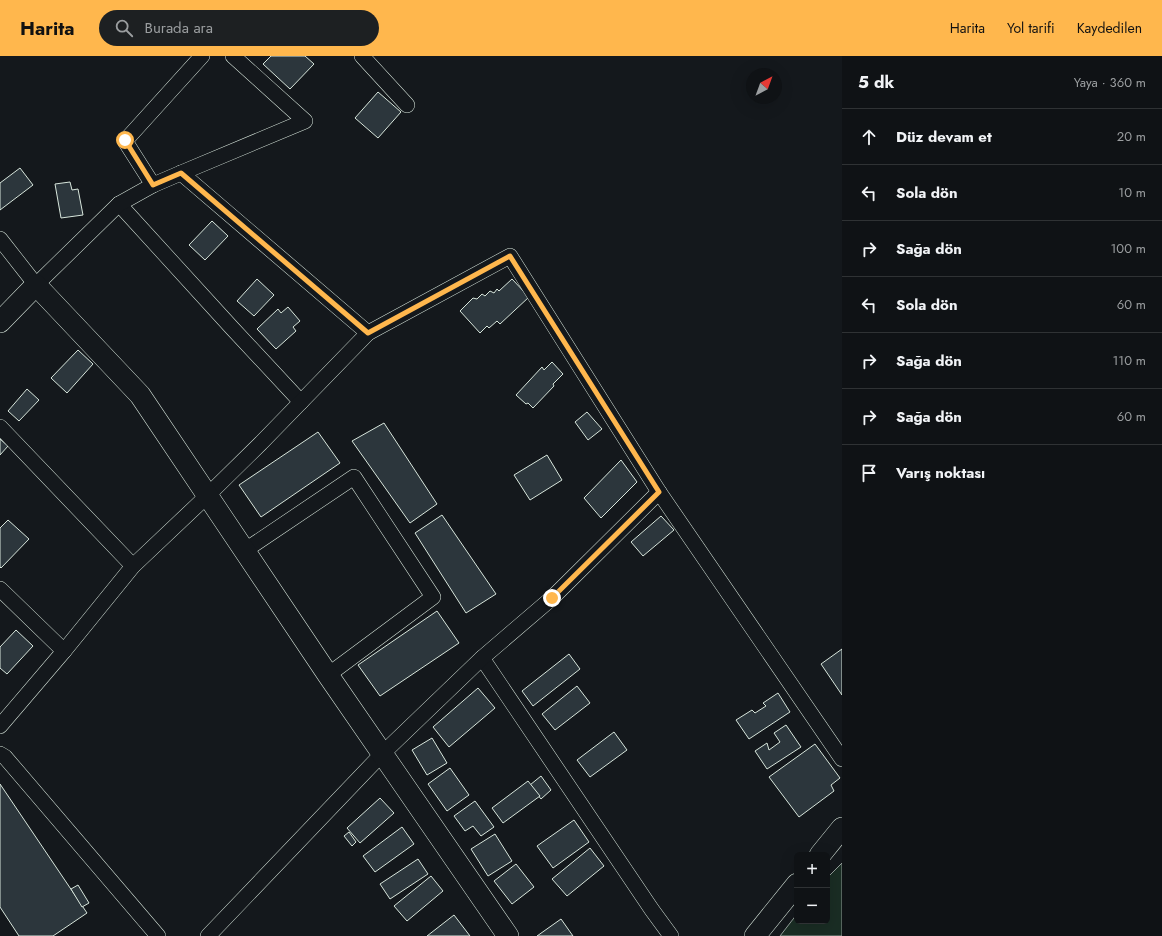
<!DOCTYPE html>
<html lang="tr">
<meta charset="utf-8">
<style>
body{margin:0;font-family:Jost,sans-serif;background:#1d2022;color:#f1f3f6}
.controls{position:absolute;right:12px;bottom:12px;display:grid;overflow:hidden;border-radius:6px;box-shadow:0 4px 16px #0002}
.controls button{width:36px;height:36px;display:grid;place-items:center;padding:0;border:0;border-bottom:1px solid #2f3234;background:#0f1215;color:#f1f3f6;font:20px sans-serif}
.compass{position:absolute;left:746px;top:12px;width:36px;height:36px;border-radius:50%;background:#0f1215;box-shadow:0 4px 16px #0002;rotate:41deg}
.stop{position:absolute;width:12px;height:12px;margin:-9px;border:3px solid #ffb74d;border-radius:50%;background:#fff}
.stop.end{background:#ffb74d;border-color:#fff;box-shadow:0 1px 4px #0008}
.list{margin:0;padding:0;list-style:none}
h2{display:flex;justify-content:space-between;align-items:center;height:52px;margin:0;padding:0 16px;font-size:17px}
h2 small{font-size:13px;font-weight:400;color:#9b9ea0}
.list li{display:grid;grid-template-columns:26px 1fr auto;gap:12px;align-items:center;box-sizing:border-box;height:56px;padding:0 16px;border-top:1px solid #2f3234}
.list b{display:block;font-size:15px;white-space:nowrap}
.list em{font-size:13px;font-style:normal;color:#9b9ea0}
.icon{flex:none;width:22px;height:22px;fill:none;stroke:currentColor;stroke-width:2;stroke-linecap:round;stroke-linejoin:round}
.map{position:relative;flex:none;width:842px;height:880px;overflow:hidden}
header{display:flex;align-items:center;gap:24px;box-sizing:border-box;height:56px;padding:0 20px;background:#ffb74d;color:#111}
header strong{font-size:19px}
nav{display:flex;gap:22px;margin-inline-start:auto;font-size:14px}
.search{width:280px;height:36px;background:#1d2022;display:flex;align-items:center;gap:10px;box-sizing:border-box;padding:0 14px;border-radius:22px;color:#9b9ea0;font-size:15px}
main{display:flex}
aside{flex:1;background:#0f1215}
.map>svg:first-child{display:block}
</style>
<header>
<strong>Harita</strong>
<div class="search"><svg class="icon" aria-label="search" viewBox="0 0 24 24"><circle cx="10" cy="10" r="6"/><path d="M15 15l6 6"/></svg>Burada ara</div>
<nav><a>Harita</a><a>Yol tarifi</a><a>Kaydedilen</a></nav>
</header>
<main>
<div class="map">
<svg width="842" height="880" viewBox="0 0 842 880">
<rect width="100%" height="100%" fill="#14181c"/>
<polygon fill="#1a2d24" stroke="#939e99" points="842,807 842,880 780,880 797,858 797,865 827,865 827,822"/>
<g fill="#2c363c" stroke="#d8e6dc">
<polygon points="271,0 305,0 314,8 290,33 263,8"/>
<polygon points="378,36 401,56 378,82 355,62"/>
<polygon points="20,112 33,129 0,154 0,127"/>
<polygon points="70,126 72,134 78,133 83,159 61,162 55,128"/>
<polygon points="212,165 228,180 205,204 189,189"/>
<polygon points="257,223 274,239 254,260 237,245"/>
<polygon points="512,223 529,241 500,268 497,265 489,272 487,270 480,277 460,255 473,242 477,243 482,238 485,240 490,235 494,237 497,233 499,235"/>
<polygon points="288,251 300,265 293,271 296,275 276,293 257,273 278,253 281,257"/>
<polygon points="78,294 93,308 67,337 51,322"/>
<polygon points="552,306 563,318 553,328 554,330 533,352 528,347 526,348 516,339 542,311 544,314"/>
<polygon points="27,333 39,344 19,365 8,355"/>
<polygon points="587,356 602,373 588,384 575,366"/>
<polygon points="384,367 437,448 410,467 352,385"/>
<polygon points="318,376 340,407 261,461 239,429"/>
<polygon points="0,383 8,390 0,399"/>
<polygon points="547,399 562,424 530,444 514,419"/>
<polygon points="621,404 637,426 601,462 584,442"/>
<polygon points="442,459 496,538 466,557 415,477"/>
<polygon points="661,460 674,474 643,500 631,486"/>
<polygon points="8,464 29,483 1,512 0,511 0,472"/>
<polygon points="437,555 459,587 380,640 358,609"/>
<polygon points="16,574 33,590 7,618 0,612 0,591"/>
<polygon points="842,593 842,639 821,608"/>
<polygon points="569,598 580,613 533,650 522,635"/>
<polygon points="577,630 590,647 555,674 542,658"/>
<polygon points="478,632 495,652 449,691 433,671"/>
<polygon points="778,637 790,656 749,683 736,664 752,654 755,657 766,650 763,647"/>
<polygon points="786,669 801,691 767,713 755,695 767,687 769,694 780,686 774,677"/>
<polygon points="614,676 627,694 590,721 577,704"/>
<polygon points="432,682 447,707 427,719 412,694"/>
<polygon points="815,688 840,722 831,729 834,735 799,761 769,721"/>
<polygon points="450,712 469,739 447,755 428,728"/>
<polygon points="541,720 551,734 541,743 530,729"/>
<polygon points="528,725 540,740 503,767 492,752"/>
<polygon points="0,728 87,857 53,880 19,880 0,851"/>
<polygon points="380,742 394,757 360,787 347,772"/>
<polygon points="475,745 494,771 481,780 473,770 465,775 454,760"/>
<polygon points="574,764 589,786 553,812 537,790"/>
<polygon points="402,771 414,788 375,816 363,800"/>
<polygon points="349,776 356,786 352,790 344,780"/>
<polygon points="495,778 512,805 488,820 471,793"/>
<polygon points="590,792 604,810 567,840 552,823"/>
<polygon points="418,803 428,818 390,843 380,828"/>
<polygon points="516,808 534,831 512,848 494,825"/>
<polygon points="431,820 443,835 407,865 394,850"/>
<polygon points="78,829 89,847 82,851 71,833"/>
<polygon points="454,859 470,880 427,880"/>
<polygon points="561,863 573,880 537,880"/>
</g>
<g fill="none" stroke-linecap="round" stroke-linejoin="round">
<g stroke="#d8e6dc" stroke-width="16">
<g id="street">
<polyline points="362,0 407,49"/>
<polyline points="181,117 368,277 510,200 659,436 842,703"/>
<polyline points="153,129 125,85 202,0"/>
<polyline points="119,148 232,272 301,346"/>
<polyline points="0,183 36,229 119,148 153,129 181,117 305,65 233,0"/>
<polyline points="0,371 133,510"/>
<polyline points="244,495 354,421 433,541 328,619"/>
<polyline points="0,533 64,595"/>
<polyline points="482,602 652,854 671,880"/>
<polyline points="0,670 64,595 133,510 207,440 261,387 368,277"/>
<polyline points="0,698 5,701 158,880"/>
<polyline points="208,880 382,698 482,602 552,542 659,436"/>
</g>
</g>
<g stroke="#d8e6dc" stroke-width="22">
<g id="secondary">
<polyline points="0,266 36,229 140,339 328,619 508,880"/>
<polyline points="820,799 842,772"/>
<polyline points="755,880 797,828"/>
</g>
</g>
<use href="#street" stroke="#14181c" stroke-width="15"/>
<use href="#secondary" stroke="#14181c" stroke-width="21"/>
</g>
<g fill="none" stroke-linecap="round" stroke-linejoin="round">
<polyline stroke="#ffb74d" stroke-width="5" points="125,84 153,129 181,117 368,277 510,200 659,436 552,542"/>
</g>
</svg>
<div class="controls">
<button>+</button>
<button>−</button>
</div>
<svg class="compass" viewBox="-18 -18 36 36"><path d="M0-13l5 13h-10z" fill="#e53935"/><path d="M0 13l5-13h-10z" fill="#9b9ea0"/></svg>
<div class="stop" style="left:125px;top:84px"></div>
<div class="stop end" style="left:552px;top:542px"></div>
</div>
<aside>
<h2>5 dk<small>Yaya · 360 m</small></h2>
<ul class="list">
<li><svg class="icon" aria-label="ahead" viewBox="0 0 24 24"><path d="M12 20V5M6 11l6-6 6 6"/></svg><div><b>Düz devam et</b></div><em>20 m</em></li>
<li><svg class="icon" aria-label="left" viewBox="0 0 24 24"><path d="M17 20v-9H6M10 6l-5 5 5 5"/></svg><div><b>Sola dön</b></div><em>10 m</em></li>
<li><svg class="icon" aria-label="right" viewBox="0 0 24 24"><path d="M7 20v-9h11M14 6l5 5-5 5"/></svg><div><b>Sağa dön</b></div><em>100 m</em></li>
<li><svg class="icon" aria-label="left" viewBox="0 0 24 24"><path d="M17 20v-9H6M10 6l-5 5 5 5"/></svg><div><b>Sola dön</b></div><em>60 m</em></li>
<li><svg class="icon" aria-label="right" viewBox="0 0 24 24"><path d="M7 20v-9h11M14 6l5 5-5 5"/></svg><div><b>Sağa dön</b></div><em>110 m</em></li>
<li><svg class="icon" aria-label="right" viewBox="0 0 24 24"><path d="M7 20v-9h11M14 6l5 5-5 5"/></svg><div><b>Sağa dön</b></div><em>60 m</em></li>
<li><svg class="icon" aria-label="arrive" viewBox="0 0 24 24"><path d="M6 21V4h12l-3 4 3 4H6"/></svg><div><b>Varış noktası</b></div></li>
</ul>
</aside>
</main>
